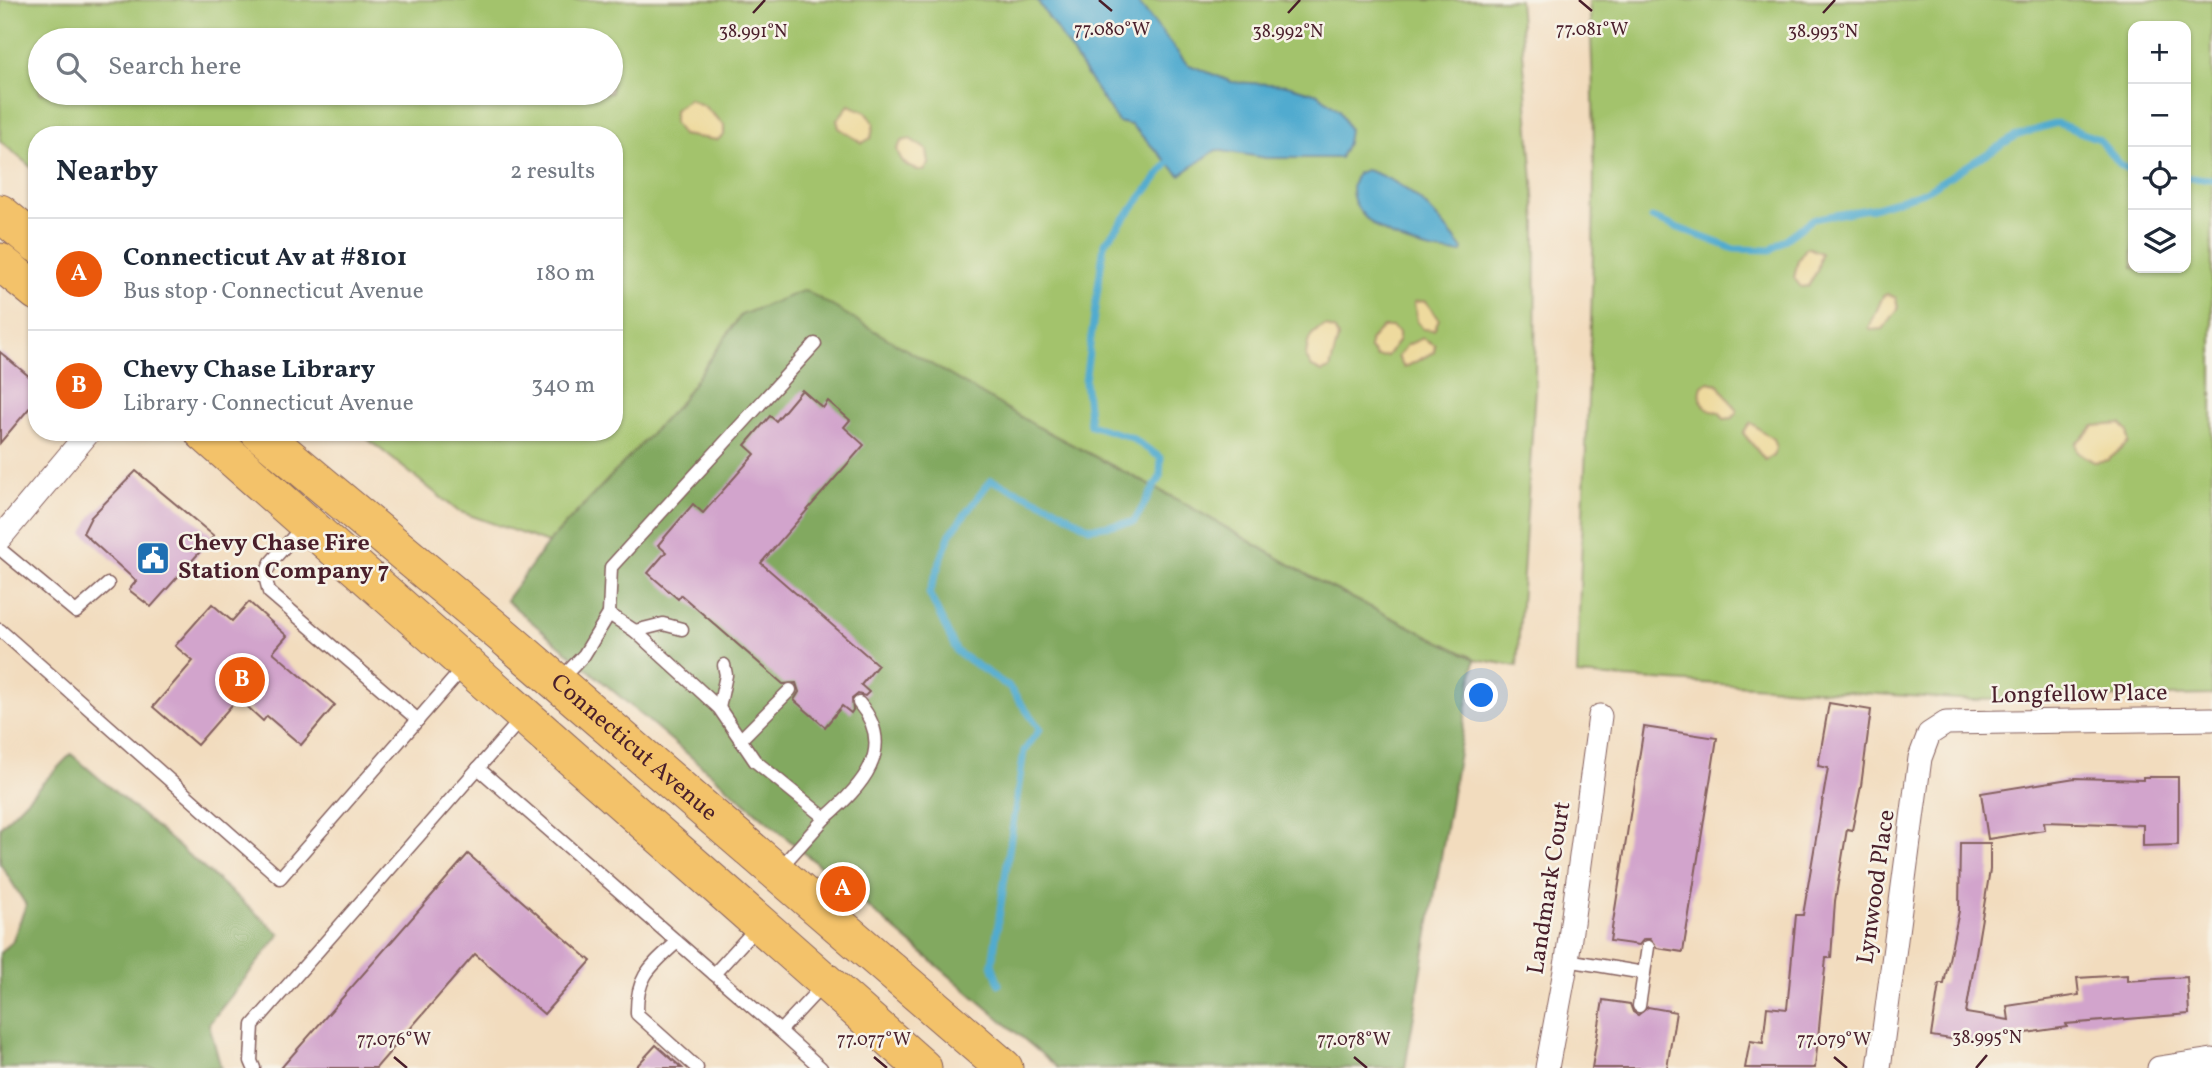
<!DOCTYPE html>
<meta charset="utf-8">
<style>
body{margin:0;font-family:Vollkorn,serif;background:#f6f6f7;color:#1f2937}
.controls{position:absolute;right:21px;top:21px;display:grid;overflow:hidden;border-radius:14px;box-shadow:0 2px 5px #0004}
.controls button{width:63px;height:63px;display:grid;place-items:center;padding:0;border:0;border-bottom:2px solid #e0e1e3;background:#fff;color:#1f2937;font:35px sans-serif}
.you{position:absolute;left:1482px;top:696px;width:24px;height:24px;margin:-18px;border:5px solid #fff;border-radius:50%;background:#1a73e8;box-shadow:0 0 0 10px #1a73e833}
.badge{display:grid;place-items:center;width:46px;height:46px;border-radius:50%;background:#ea580c;color:#fff;font-size:23px;font-weight:700}
.pin{position:absolute;translate:-50% -50%;border:4px solid #fff;box-shadow:0 2px 7px #0006}
.list{margin:0;padding:0;list-style:none}
h2{display:flex;justify-content:space-between;align-items:center;height:91px;margin:0;padding:0 28px;font-size:30px}
h2 small{font-size:23px;font-weight:400;color:#747a83}
.list li{display:grid;grid-template-columns:46px 1fr auto;gap:21px;align-items:center;box-sizing:border-box;height:112px;padding:0 28px;border-top:2px solid #e0e1e3}
.list b{display:block;font-size:26px;white-space:nowrap}
.list p{margin:0;font-size:23px;white-space:nowrap;color:#747a83}
.list em{font-size:23px;font-style:normal;color:#747a83}
.icon{flex:none;width:38px;height:38px;fill:none;stroke:currentColor;stroke-width:2;stroke-linecap:round;stroke-linejoin:round}
.map{position:relative;flex:none;width:2212px;height:1068px;overflow:hidden}
.search{position:absolute;background:#fff;box-shadow:0 2px 5px #0004;left:28px;top:28px;width:595px;height:77px;display:flex;align-items:center;gap:18px;box-sizing:border-box;padding:0 24px;border-radius:38px;color:#747a83;font-size:26px}
.panel{position:absolute;background:#fff;box-shadow:0 2px 5px #0004;left:28px;top:126px;width:595px;height:315px;border-radius:28px}
.map>svg:first-child{display:block}
</style>
<div class="map">
<svg width="2212" height="1068" viewBox="0 0 2212 1068">
<rect width="100%" height="100%" fill="#f7f3e8"/>
<filter id="ink" filterUnits="userSpaceOnUse"><feTurbulence type="fractalNoise" baseFrequency=".0143" numOctaves="2"/><feDisplacementMap in="SourceGraphic" scale="14" xChannelSelector="R" yChannelSelector="G"/><feConvolveMatrix kernelMatrix="1 2 1 2 8 2 1 2 1" color-interpolation-filters="sRGB"/></filter>
<filter id="wash" filterUnits="userSpaceOnUse"><feTurbulence type="fractalNoise" baseFrequency=".00686" numOctaves="4" result="noise"/><feDisplacementMap in="SourceGraphic" scale="28" xChannelSelector="R" yChannelSelector="G"/><feGaussianBlur stdDeviation="1.57" result="paint"/><feColorMatrix in="noise" values="0 0 0 0 0 0 0 0 0 0 0 0 0 0 0 0 0 1.4 0 .05"/><feComposite in="paint" operator="in"/></filter>
<g filter="url(#wash)">
<rect width="100%" height="100%" fill="#f2dcbe"/>
<g fill="#a3c36c" stroke="#76714c" stroke-width="2" fill-rule="evenodd">
<path d="M0 0H1519L1536 221 1535 388 1517 666 1475 659 1320 582 1178 500 1038 427 741 315 678 405 548 543 458 511 359 432H614V135H37V172L0 141ZM40 40H611V93H40Z"/>
<path d="M1589 0H2212V695L1972 700 1577 675C1583 449 1603 226 1589 0ZM2133 26H2186V268H2133Z"/>
</g>
<g fill="#82a960" stroke="#666446" stroke-width="2">
<polygon points="805,290 1038,427 1178,500 1320,582 1475,659 1405,1068 1058,1068 506,600 548,543 678,405 741,315"/>
<polygon points="71,754 280,934 209,1024 221,1068 0,1068 0,953 12,942 26,905 0,863 0,827"/>
</g>
<g fill="#eeda9e" stroke="#9c7c64" stroke-width="2">
<polygon points="689,99 704,106 724,125 724,135 717,140 682,135 674,123 674,110"/>
<polygon points="849,105 866,112 874,123 871,138 862,143 839,128 837,120"/>
<path d="M910 139 927 150 929 164 924 171C909 169 901 164 897 149L902 141Z"/>
<polygon points="1807,247 1821,253 1817,271 1808,286 1801,287 1794,278 1798,260"/>
<polygon points="1887,294 1896,298 1898,309 1883,329 1871,330 1869,328 1883,296"/>
<polygon points="1425,301 1439,319 1434,330 1423,329 1417,321 1414,302"/>
<path d="M1326 326 1335 330 1338 338 1330 369 1322 372 1312 367 1306 357C1307 342 1309 331 1326 326Z"/>
<polygon points="1383,327 1392,327 1399,332 1399,340 1387,356 1377,357 1370,349 1370,341"/>
<polygon points="1423,338 1435,345 1434,352 1404,368 1398,357 1407,345"/>
<path d="M1709 382 1718 384 1737 411 1733 418 1724 419 1719 412C1704 411 1697 400 1702 386Z"/>
<polygon points="1751,423 1773,439 1776,448 1773,456 1765,460 1743,433"/>
<polygon points="2121,424 2128,432 2128,443 2108,460 2094,462 2077,451 2076,443 2094,426"/>
</g>
<g fill="#51abcf" stroke="#4e657d" stroke-width="2">
<polygon points="1037,0 1136,0 1187,64 1232,82 1287,85 1318,94 1339,110 1349,129 1347,143 1340,158 1266,158 1216,150 1180,175 1131,125 1118,122"/>
<path d="M1366 170C1410 183 1436 214 1463 249L1462 252C1430 257 1350 229 1352 188 1352 184 1356 177 1357 173Z"/>
</g>
<g fill="none" stroke-linecap="round" stroke-linejoin="round">
<g stroke="#51abcf" stroke-width="7">
<polyline points="2186,178 2212,179"/>
<polyline points="1652,218 1734,249 1771,250 1813,219 1873,208 1924,192 2016,136 2057,123 2098,139 2121,165 2133,172"/>
<polyline points="999,984 992,964 1024,751 1040,729 1009,687 957,652 929,593 950,534 991,480 1052,506 1089,528 1134,522 1160,477 1161,458 1130,437 1090,425 1085,381 1104,244 1170,161"/>
</g>
</g>
<g id="blocks">
<g fill="#d2a4cc">
<polygon points="0,352 37,383 37,399 0,443"/>
<polygon points="802,390 823,408 828,401 850,420 844,427 864,445 761,563 878,665 861,685 869,692 865,696 858,694 852,699 853,710 851,713 842,706 825,727 794,700 799,692 796,683 783,684 681,595 678,599 648,573 666,552 658,545 693,504 703,513 755,454 745,445 770,416 776,421"/>
<polygon points="136,471 214,536 151,607 129,590 136,581 83,533 91,517"/>
<polygon points="249,602 287,636 273,652 335,705 301,745 267,716 263,721 238,698 197,745 153,707 193,661 175,646 212,604 232,621"/>
<polygon points="1829,703 1871,710 1861,786 1852,830 1847,829 1835,901 1831,958 1826,958 1815,1068 1745,1068 1750,1041 1763,1043 1767,1007 1787,1009 1796,915 1803,915 1828,768 1818,766"/>
<polygon points="1644,727 1717,738 1683,952 1657,948 1650,939 1644,939 1639,945 1610,941"/>
<polygon points="2143,777 2178,777 2178,845 2143,846 2143,825 2044,822 2045,830 1988,839 1981,793 2075,778 2143,780"/>
<polygon points="1960,843 1990,843 1990,870 1966,1013 2009,1020 2007,1006 2079,995 2077,978 2127,975 2127,981 2187,977 2189,1014 2066,1024 2067,1027 1985,1039 1984,1044 1931,1036 1939,984 1944,984 1959,911"/>
<polygon points="468,854 591,961 544,1014 475,954 376,1068 281,1068"/>
<polygon points="1603,1000 1630,1004 1633,1012 1638,1015 1648,1007 1676,1012 1667,1068 1592,1068"/>
<polygon points="656,1045 682,1068 635,1068"/>
</g>
</g>
</g>
<g filter="url(#ink)">
<use href="#blocks" fill-opacity="0" stroke="#85615e" stroke-width="2"/>
<g fill="none" stroke-linecap="round" stroke-linejoin="round">
<g stroke="#85615e" stroke-width="15">
<g id="lane">
<polyline points="304,525 271,562 265,576 269,592 418,720"/>
<polyline points="0,549 76,612 108,584"/>
<polyline points="609,614 611,567 815,344"/>
<polyline points="0,630 280,878 464,667"/>
<polyline points="635,631 663,624 682,629"/>
<polyline points="560,680 584,655 609,614 635,631 719,708 755,761 825,818 779,869"/>
<polyline points="719,708 726,675 724,665"/>
<polyline points="740,740 790,690"/>
<polyline points="478,768 714,974"/>
<path d="M825 818C861 787 898 749 859 703"/>
<polyline points="759,925 714,974 780,1031 823,985"/>
<path d="M677 942C651 966 636 976 637 1014L697 1068"/>
<polyline points="1567,960 1644,973 1639,1006"/>
<polyline points="1644,973 1648,947"/>
<polyline points="780,1031 821,1068"/>
<polyline points="254,1068 251,1061 253,1025 522,718"/>
</g>
</g>
<g stroke="#85615e" stroke-width="25">
<g id="street">
<polyline points="0,538 89,432"/>
<polyline points="1547,1068 1567,960 1600,716"/>
<polyline points="1879,1068 1920,758 1929,734 1946,723 2212,719"/>
<polyline points="2159,1068 2212,1060"/>
</g>
</g>
<g stroke="#85615e" stroke-width="39">
<g id="primary">
<polyline points="0,213 37,244"/>
<polyline points="0,262 37,292"/>
<polyline points="203,432 923,1068"/>
<path id="s1" d="M259 432 501 634 1004 1068"/>
</g>
</g>
<use href="#lane" stroke="#fff" stroke-width="12"/>
<use href="#street" stroke="#fff" stroke-width="23"/>
<use href="#primary" stroke="#f3c26a" stroke-width="37"/>
</g>
</g>
<path fill="none" stroke="#4a1f2b" stroke-width="2.5" d="M1099 0 1112 11M1579 0 1592 11M753 13 765 0M1288 13 1300 0M1823 13 1835 0M394 1057 407 1068M874 1057 887 1068M1354 1057 1367 1068M1834 1057 1847 1068M1976 1068 1987 1055"/>
<defs>
<g id="civic-square" transform="scale(1.75)"><rect x="-9" y="-9" width="18" height="18" rx="4" fill="#1f6fb2" stroke="#f7f3e8"/><path d="M-.6-6.5H3V-4.5H.6V-3L4-1V1h2V6H-6V1h2V-1L-.6-3ZM-1.2 2.5V6h2.4V2.5Z" fill="#fff"/></g>
</defs>
<g fill-rule="evenodd">
<use href="#civic-square" x="153" y="558"/>
</g>
<g text-anchor="middle" dominant-baseline="central" stroke-width="5" stroke-linejoin="round" paint-order="stroke">
<g font-size="24" font-weight="bold" fill="#4a1f2b" stroke="#f7f3e8" text-anchor="start">
<text x="178" y="544">Chevy Chase Fire<tspan x="178" dy="28">Station Company 7</tspan></text>
</g>
<g font-size="24" fill="#4a1f2b" stroke="#f7f3e8">
<text transform="translate(2079 695) rotate(-1)">Longfellow Place</text>
<text stroke="none"><textPath href="#s1" startOffset="490">Connecticut Avenue</textPath></text>
<text transform="translate(1877 887) rotate(-82)">Lynwood Place</text>
<text transform="translate(1550 888) rotate(-81)">Landmark Court</text>
</g>
</g>
<g font-size="18" text-anchor="middle" fill="#4a1f2b" stroke="#f7f3e8" stroke-width="5" stroke-linejoin="round" paint-order="stroke">
<text x="1112" y="35">77.080°W</text>
<text x="1592" y="35">77.081°W</text>
<text x="753" y="37">38.991°N</text>
<text x="1288" y="37">38.992°N</text>
<text x="1823" y="37">38.993°N</text>
<text x="1987" y="1043">38.995°N</text>
<text x="394" y="1045">77.076°W</text>
<text x="874" y="1045">77.077°W</text>
<text x="1354" y="1045">77.078°W</text>
<text x="1834" y="1045">77.079°W</text>
</g>
</svg>
<div class="controls">
<button>+</button>
<button>−</button>
<button><svg class="icon" aria-label="locate" viewBox="0 0 24 24"><circle cx="12" cy="12" r="6"/><path d="M12 2v4M12 18v4M2 12h4M18 12h4"/></svg></button>
<button><svg class="icon" aria-label="layers" viewBox="0 0 24 24"><path d="M12 4l9 5-9 5-9-5zM3 14l9 5 9-5"/></svg></button>
</div>
<div class="you"></div>
<div class="pin badge" style="left:843px;top:889px">A</div>
<div class="pin badge" style="left:242px;top:680px">B</div>
<div class="search"><svg class="icon" aria-label="search" viewBox="0 0 24 24"><circle cx="10" cy="10" r="6"/><path d="M15 15l6 6"/></svg>Search here</div>
<section class="panel">
<h2>Nearby<small>2 results</small></h2>
<ul class="list">
<li><span class="badge">A</span><div><b>Connecticut Av at #8101</b><p>Bus stop · Connecticut Avenue</p></div><em>180 m</em></li>
<li><span class="badge">B</span><div><b>Chevy Chase Library</b><p>Library · Connecticut Avenue</p></div><em>340 m</em></li>
</ul>
</section>
</div>
